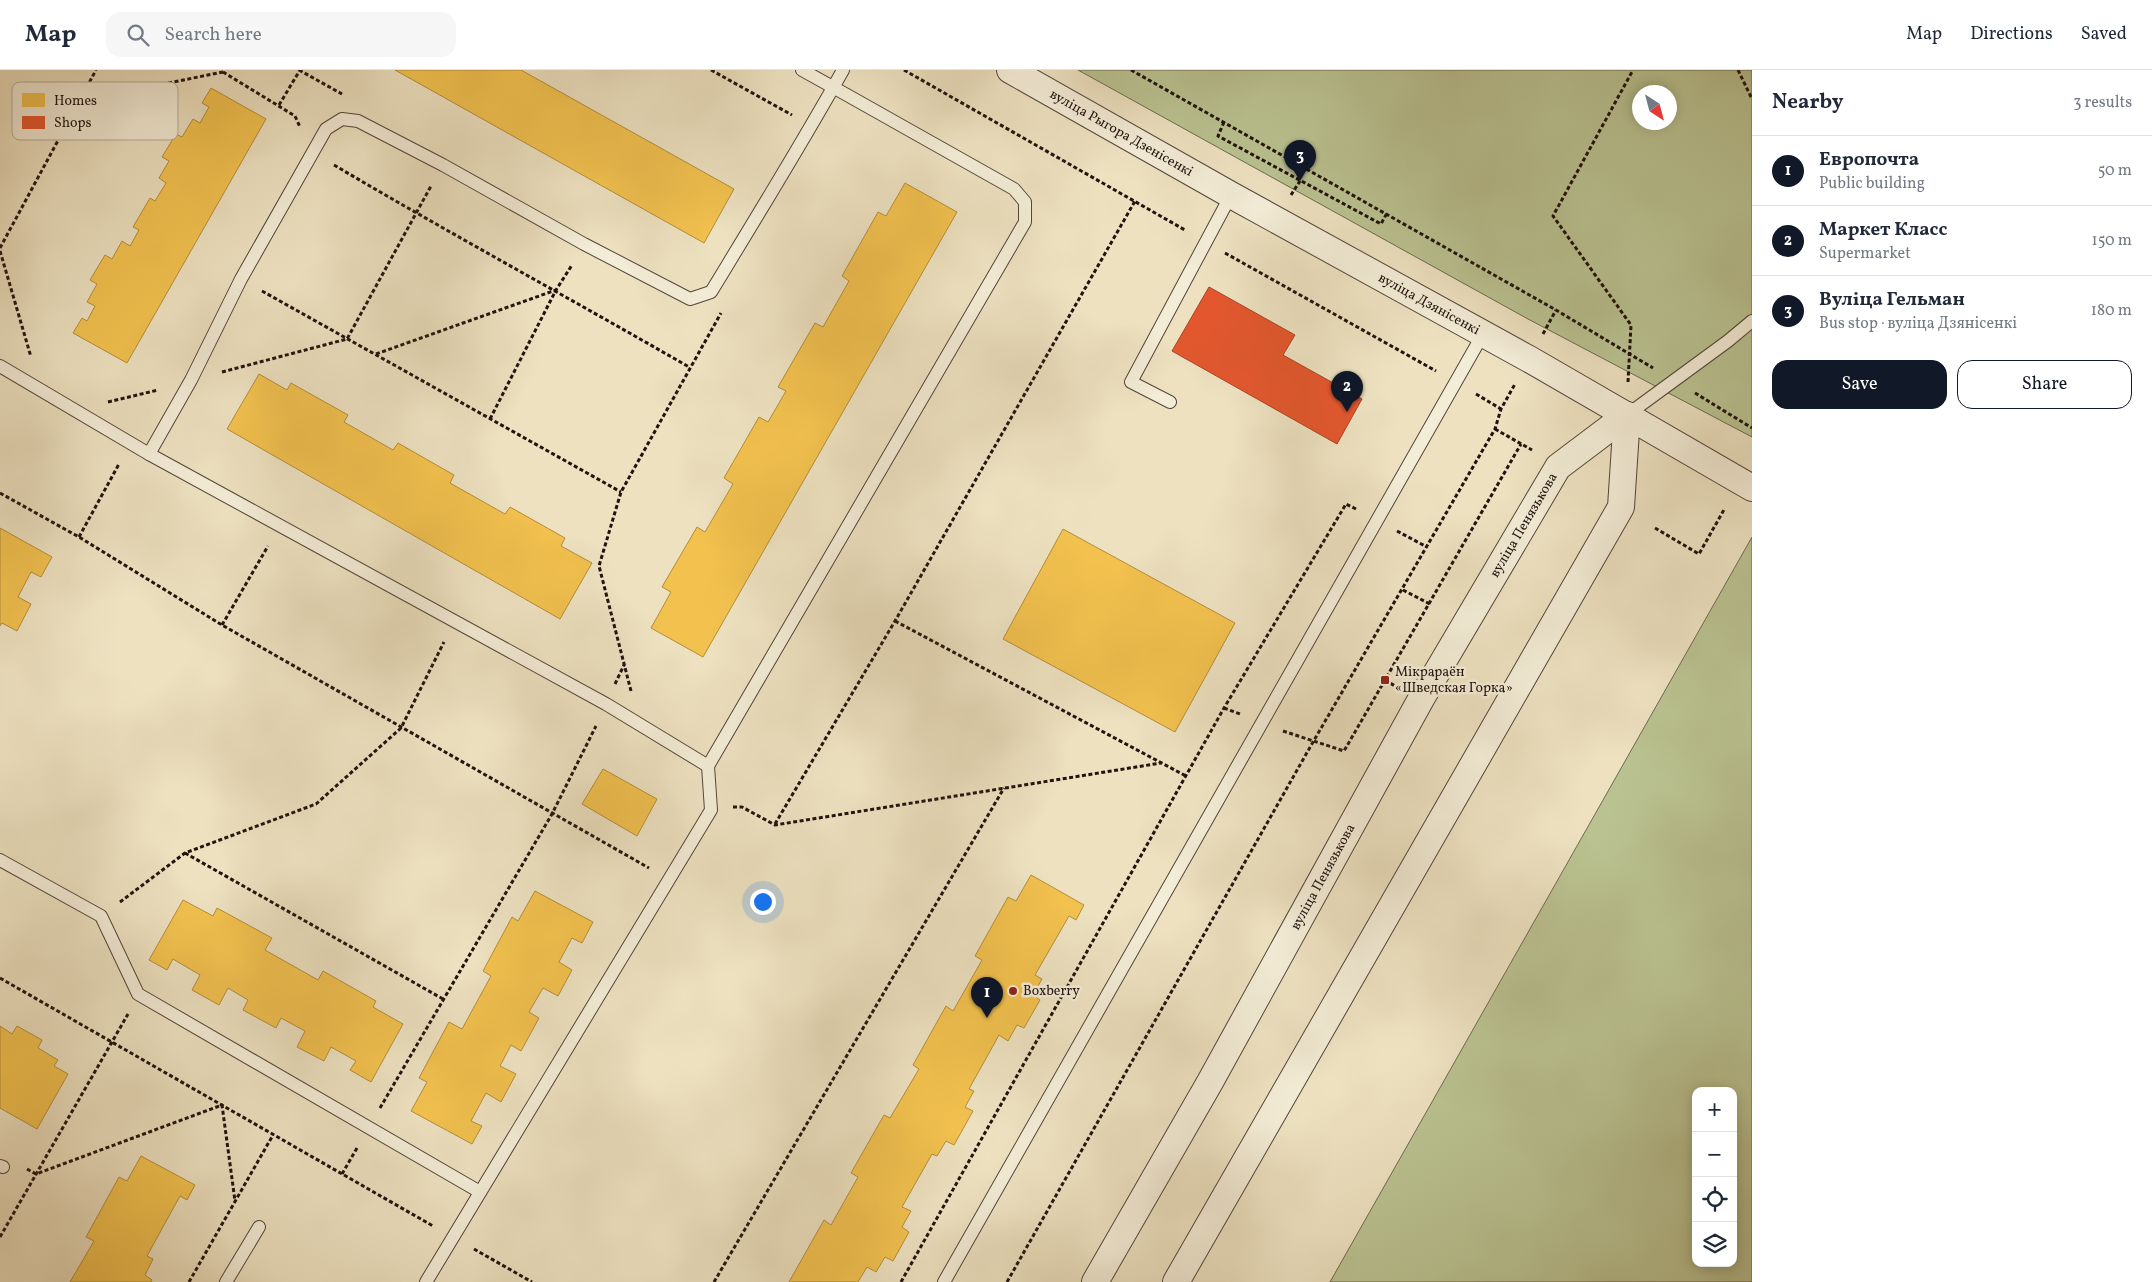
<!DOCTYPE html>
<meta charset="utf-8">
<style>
body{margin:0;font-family:Vollkorn,serif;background:#f6f6f7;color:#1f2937}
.controls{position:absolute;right:15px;bottom:15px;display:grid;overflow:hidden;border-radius:10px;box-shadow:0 2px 12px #0003}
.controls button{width:45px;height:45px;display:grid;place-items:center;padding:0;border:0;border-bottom:1px solid #e0e1e3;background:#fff;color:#1f2937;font:25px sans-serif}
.compass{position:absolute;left:1632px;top:15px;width:45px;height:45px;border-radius:50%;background:#fff;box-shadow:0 2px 12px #0003;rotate:144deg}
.you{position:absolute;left:762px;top:831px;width:18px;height:18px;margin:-12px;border:4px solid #fff;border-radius:50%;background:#1a73e8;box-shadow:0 0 0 8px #1a73e833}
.badge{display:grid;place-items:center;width:32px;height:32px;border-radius:50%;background:#111827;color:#fff;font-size:16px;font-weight:700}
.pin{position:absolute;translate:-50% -41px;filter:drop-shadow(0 1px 2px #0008)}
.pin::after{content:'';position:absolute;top:26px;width:18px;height:15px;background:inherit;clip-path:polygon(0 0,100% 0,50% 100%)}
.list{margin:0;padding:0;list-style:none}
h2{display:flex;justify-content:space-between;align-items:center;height:65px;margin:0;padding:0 20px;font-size:21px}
h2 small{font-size:16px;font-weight:400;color:#747a83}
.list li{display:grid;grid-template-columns:32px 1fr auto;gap:15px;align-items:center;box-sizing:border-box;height:70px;padding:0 20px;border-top:1px solid #e0e1e3}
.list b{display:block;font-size:19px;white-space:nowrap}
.list p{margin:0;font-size:16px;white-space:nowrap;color:#747a83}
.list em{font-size:16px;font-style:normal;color:#747a83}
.actions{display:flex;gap:10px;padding:15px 20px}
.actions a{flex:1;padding:11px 0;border:1px solid #111827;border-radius:15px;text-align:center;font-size:18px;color:#111827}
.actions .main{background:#111827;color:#fff}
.icon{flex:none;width:28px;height:28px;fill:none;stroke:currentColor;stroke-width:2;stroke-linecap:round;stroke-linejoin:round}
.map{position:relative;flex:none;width:1752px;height:1212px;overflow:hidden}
header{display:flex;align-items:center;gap:30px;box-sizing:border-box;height:70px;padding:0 25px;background:#fff;border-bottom:1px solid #e0e1e3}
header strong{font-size:24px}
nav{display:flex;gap:28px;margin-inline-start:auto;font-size:18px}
.search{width:350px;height:45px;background:#f6f6f7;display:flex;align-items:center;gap:12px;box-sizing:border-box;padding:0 18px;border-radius:15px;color:#747a83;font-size:19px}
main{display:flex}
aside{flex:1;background:#fff}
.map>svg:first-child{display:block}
</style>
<header>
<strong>Map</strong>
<div class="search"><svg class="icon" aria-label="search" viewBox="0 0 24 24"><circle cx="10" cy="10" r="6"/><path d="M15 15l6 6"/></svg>Search here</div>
<nav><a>Map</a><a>Directions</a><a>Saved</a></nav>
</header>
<main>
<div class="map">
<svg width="1752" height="1212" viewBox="0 0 1752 1212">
<rect width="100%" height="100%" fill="#ede1c0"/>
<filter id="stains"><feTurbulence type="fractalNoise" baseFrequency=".004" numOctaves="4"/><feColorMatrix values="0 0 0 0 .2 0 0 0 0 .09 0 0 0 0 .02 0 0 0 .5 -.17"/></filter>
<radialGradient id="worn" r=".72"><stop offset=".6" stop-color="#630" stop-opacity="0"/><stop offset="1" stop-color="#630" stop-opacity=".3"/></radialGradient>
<g fill="#bac291" stroke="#6d6a50" fill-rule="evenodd">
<path d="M1078 0H1752V367L1528 249ZM1640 22H1670V52H1640Z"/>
<path d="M1752 467V1212H1330ZM1696 1021H1733V1193H1696Z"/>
</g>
<g fill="#f2c14e" stroke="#b38d3b">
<polygon points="395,0 521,0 734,119 704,173"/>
<polygon points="211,18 266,49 127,293 73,263 82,248 87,251 95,236 87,232 97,214 90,210 105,185 112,189 122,171 130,176 139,160 133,157 150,128 155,131 166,113 159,108 169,91 162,87 176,64 182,67 193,49 200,53 209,37 202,33"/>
<polygon points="905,113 957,142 703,587 651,558 671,522 662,517 697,457 705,462 733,414 724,408 759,347 768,352 786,321 778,317 815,253 823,257 849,211 842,206 878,142 886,146"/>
<polygon points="259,304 287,320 291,313 348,345 344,352 393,380 398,373 454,405 450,413 505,444 510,437 565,468 561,476 592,493 560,549 227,359"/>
<polygon points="0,458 52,487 41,507 31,502 18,527 31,534 17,561 2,553 0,556"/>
<polygon points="1063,459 1235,553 1175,662 1003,569"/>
<polygon points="603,699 657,729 637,766 582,734"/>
<polygon points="1031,805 1084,835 1076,850 1069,846 1035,905 1042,909 1033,925 1040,930 1024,958 1017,955 1008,971 999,965 969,1019 974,1021 965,1037 973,1041 954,1075 946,1071 937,1086 932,1084 902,1137 911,1141 902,1157 909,1162 893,1191 885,1187 876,1202 867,1197 858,1212 789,1212 824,1150 831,1155 858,1107 851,1103 884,1045 890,1048 919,999 913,995 946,936 953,941 982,890 975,886 1008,827 1016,831"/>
<polygon points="535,821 593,852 582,873 572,868 559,892 572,900 558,926 543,918 529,942 539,948 521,981 511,975 500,996 516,1004 501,1032 486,1023 471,1051 482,1056 472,1074 411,1041 427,1012 419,1008 449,952 462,959 491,906 483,901 512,847 518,851"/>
<polygon points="183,830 213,846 217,838 272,868 265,880 318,910 323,901 376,931 373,937 403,954 371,1012 350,1000 356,991 331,977 324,991 297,977 305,961 281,948 276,958 243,940 248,930 228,918 219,935 192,920 200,905 173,889 167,900 149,890"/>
<polygon points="0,956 12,964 17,956 42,970 38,978 58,990 54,996 68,1004 37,1059 0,1038"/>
<polygon points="141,1086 195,1115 187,1130 180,1126 147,1186 153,1189 145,1205 152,1210 151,1212 70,1212 94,1171 86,1167 119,1107 127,1111"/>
</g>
<polygon fill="#e4572e" stroke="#a94324" points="1209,217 1295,265 1283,285 1362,329 1337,374 1172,281"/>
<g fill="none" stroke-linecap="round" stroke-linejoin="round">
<g stroke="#53463a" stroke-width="14">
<g id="lane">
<path d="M802 0 847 25 1014 119 1025 132V152L708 696 606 634 149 384 191 310 241 209 326 59 342 49 358 51 443 95 584 174 690 229 711 222C756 148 801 75 843 0"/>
<polyline points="0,296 149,384"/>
<polyline points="1170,332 1131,312 1231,125"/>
<polyline points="1627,345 1728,271 1752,251"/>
<polyline points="0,790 101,846 138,924 480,1122"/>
<polyline points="0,1096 3,1097"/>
<polyline points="226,1212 259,1157"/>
<polyline points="426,1212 711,740 708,696"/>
<polyline points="944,1212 1483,264"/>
</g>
</g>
<g stroke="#53463a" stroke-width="28">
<g id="street">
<path id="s1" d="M1010 0 1231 125 1529 289 1752 418"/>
<path id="s2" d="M1095 1212 1210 1012 1421 629 1558 397 1627 345"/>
<polyline points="1176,1212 1621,437 1627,345"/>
</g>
</g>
<g stroke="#20130e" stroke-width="3" stroke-dasharray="4 2.5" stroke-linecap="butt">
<polyline points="299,0 342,24"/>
<polyline points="711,0 792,45"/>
<polyline points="904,0 1185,160"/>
<polyline points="1131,0 1556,240 1653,298"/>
<polyline points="1738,0 1752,29"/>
<polyline points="223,2 295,46 300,57"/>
<polyline points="79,31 223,2 224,0"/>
<polyline points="279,35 300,0"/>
<polyline points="1224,52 1218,66 1381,154 1387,143"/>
<path d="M334 95C451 164 571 229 689 297"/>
<polyline points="1291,125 1300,111"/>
<polyline points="0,178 96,0"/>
<polyline points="0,181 31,287"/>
<polyline points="1225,183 1436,301"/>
<polyline points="262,221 621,422"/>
<polyline points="1543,264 1556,240"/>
<polyline points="376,284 556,220"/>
<polyline points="222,302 347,269 431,116"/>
<polyline points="1628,312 1631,255 1553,146 1633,0"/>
<polyline points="1695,323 1752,358"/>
<polyline points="1476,324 1501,339"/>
<polyline points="108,332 158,320"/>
<polyline points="490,349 556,220 572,195"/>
<polyline points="1495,359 1532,380"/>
<polyline points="0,423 79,467 222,555 649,798"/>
<polyline points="1655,458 1699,484 1725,438"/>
<polyline points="1397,461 1427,477"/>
<polyline points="79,467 119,394"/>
<polyline points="1403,520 1430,534"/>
<polyline points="895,551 1186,706"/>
<polyline points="222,555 268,476"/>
<polyline points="1385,610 1395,616"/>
<polyline points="615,614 624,595"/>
<polyline points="631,621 599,496 621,422 721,243"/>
<polyline points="1224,638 1240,644"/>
<polyline points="1283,661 1344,681 1521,374"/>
<polyline points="733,737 742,737 775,755 1161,693"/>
<polyline points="775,754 895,551 1135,131"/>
<polyline points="185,783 443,929"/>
<polyline points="120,832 185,783 316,734 401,658 444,572"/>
<polyline points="0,908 433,1156"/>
<polyline points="380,1038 552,744 596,656"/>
<polyline points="27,1099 36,1104 222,1035 235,1131"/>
<polyline points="342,1104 357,1078"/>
<polyline points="0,1167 128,944"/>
<polyline points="474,1179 532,1212"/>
<polyline points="189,1212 273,1065"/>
<polyline points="714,1212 1004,718"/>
<polyline points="901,1212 1224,638 1346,434 1356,439"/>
<polyline points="1007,1212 1313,672 1495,359 1501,339 1515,314"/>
</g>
<use href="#lane" stroke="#f3ecd6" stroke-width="12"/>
<use href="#street" stroke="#f3ecd6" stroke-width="26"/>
</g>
<g fill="#8f2418" stroke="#f3ecd6" stroke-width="2">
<rect x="1380" y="605" width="10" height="10" rx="2.5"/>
<circle cx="1013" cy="921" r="5"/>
</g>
<g text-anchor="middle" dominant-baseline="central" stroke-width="5" stroke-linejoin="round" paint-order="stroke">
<g font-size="14" fill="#20130e" stroke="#f3ecd6">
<text stroke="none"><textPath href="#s1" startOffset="128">вуліца Рыгора Дзенісенкі</textPath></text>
<text stroke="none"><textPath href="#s1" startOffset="480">вуліца Дзянісенкі</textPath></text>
<text stroke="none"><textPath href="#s2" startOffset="870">вуліца Пенязькова</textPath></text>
<text stroke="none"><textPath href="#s2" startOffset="465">вуліца Пенязькова</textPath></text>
</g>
<g font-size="14" fill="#20130e" stroke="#f3ecd6" text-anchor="start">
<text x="1395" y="602">Мікрараён<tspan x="1395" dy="16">«Шведская Горка»</tspan></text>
<text x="1023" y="921">Boxberry</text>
</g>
</g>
<rect x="12" y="12" width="166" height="58" rx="8" fill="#f3ecd6" stroke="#b4ab9a" stroke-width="1"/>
<rect x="22" y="23" width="23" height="14" fill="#f2c14e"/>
<rect x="22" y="46" width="23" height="13" fill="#e4572e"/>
<g font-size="14" fill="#20130e">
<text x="54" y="35">Homes</text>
<text x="54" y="57">Shops</text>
</g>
<rect width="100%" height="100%" filter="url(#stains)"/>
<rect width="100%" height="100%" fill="url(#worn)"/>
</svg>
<div class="controls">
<button>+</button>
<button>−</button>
<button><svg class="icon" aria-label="locate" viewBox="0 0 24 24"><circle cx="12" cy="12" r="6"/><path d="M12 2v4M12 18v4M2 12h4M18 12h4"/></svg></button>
<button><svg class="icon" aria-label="layers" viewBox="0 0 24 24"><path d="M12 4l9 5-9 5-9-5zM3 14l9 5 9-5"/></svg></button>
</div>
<svg class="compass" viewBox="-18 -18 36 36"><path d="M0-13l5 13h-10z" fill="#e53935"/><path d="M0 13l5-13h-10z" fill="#747a83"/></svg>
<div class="you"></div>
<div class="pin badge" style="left:987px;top:948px">1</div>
<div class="pin badge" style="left:1347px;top:342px">2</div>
<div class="pin badge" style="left:1300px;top:111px">3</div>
</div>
<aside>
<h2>Nearby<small>3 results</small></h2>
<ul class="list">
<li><span class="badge">1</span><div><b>Европочта</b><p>Public building</p></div><em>50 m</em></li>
<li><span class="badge">2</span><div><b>Маркет Класс</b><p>Supermarket</p></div><em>150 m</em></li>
<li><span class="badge">3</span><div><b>Вуліца Гельман</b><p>Bus stop · вуліца Дзянісенкі</p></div><em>180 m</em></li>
</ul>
<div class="actions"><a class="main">Save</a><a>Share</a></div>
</aside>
</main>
